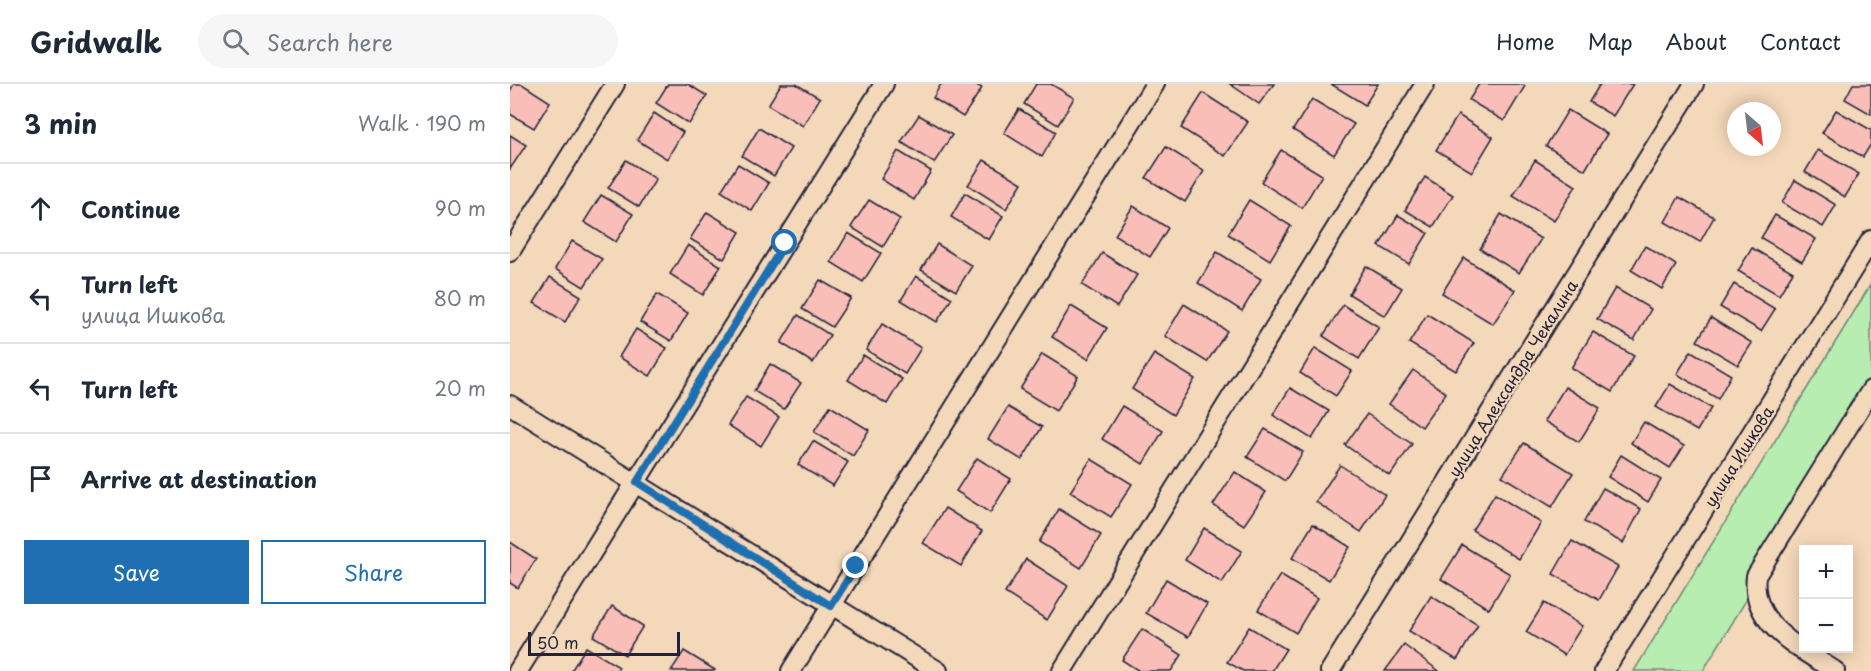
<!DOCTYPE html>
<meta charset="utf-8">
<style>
body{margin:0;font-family:"Playpen Sans",sans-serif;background:#f6f6f7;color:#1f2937}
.controls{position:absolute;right:18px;bottom:18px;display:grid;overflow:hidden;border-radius:0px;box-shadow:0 3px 15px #0003}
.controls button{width:54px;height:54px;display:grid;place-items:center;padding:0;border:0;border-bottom:2px solid #e0e1e3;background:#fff;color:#1f2937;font:30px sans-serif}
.compass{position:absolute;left:1217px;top:18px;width:54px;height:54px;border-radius:50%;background:#fff;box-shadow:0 3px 15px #0003;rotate:152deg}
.scale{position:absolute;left:18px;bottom:15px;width:152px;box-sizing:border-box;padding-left:6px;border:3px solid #22223b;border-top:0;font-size:16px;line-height:21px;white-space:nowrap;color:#22223b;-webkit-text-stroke:4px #f4d8ba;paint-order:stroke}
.stop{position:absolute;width:18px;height:18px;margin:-14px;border:4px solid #1f6fb2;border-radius:50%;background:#fff}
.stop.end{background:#1f6fb2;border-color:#fff;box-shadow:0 2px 6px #0008}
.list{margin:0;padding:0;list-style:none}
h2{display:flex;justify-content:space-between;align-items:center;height:78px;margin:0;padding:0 24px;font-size:26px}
h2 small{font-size:20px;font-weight:400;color:#747a83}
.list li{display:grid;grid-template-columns:39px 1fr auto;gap:18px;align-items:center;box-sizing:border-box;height:90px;padding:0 24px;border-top:2px solid #e0e1e3}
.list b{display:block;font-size:22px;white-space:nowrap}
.list p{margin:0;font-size:20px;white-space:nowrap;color:#747a83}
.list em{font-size:20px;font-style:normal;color:#747a83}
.actions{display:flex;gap:12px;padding:18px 24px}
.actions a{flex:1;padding:14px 0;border:2px solid #1f6fb2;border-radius:0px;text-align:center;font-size:21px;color:#1f6fb2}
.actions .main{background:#1f6fb2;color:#fff}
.icon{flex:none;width:33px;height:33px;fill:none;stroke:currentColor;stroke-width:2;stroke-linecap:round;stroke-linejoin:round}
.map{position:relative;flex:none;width:1361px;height:587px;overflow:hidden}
header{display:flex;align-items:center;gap:36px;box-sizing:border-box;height:84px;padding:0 30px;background:#fff;border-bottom:2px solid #e0e1e3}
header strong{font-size:28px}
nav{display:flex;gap:33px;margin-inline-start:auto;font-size:21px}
.search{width:420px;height:54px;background:#f6f6f7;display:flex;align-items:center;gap:15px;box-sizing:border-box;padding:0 21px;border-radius:33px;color:#747a83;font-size:22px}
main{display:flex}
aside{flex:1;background:#fff}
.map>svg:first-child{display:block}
</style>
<header>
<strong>Gridwalk</strong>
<div class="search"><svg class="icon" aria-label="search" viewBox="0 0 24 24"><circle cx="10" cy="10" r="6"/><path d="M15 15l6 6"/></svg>Search here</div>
<nav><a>Home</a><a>Map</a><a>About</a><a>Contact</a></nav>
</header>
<main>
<aside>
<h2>3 min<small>Walk · 190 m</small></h2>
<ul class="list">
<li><svg class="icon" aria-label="ahead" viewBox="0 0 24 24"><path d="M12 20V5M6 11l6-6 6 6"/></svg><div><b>Continue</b></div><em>90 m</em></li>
<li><svg class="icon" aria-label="left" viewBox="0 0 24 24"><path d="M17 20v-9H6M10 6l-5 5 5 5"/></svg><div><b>Turn left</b><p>улица Ишкова</p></div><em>80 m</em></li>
<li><svg class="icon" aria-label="left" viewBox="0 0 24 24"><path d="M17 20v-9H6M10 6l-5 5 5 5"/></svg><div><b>Turn left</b></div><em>20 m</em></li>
<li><svg class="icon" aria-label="arrive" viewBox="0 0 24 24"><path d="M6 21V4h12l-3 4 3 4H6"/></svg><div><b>Arrive at destination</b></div></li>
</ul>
<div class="actions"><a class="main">Save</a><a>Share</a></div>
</aside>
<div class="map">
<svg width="1361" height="587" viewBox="0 0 1361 587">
<rect width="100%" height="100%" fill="#f4d8ba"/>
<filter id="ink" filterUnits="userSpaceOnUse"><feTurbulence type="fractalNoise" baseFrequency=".0167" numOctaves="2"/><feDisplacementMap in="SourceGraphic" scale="12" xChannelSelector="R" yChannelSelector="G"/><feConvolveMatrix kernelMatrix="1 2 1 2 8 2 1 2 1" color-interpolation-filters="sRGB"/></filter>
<g filter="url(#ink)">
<polygon fill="#b7edb0" stroke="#6c8876" stroke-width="1.5" points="1361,200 1361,311 1193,587 1124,587"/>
<g fill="#f9beb7" stroke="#22223b" stroke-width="1.5">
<polygon points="4,0 12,0 40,18 24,44 0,30 0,7"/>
<polygon points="158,0 178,0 197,12 179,40 146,19"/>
<polygon points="271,0 286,0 310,14 293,42 258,21"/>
<polygon points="431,0 465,0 472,4 453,33 423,14"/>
<polygon points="526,0 541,0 564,14 548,41 514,20"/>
<polygon points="720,0 764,0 749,20"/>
<polygon points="821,0 868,0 855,21"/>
<polygon points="969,0 1012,0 1015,2 994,37 959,16"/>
<polygon points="1090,0 1123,0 1103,32 1079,18"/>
<polygon points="1343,0 1361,0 1361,30 1335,15"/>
<polygon points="693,9 738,38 715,72 671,44"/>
<polygon points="802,15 844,40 824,71 783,46"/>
<polygon points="509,25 546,48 532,73 494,49"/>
<polygon points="1058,26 1097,50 1075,86 1036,62"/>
<polygon points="1326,26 1361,46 1361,60 1353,73 1312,49"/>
<polygon points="144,29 173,48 157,75 127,56"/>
<polygon points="409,31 442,51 424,79 391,58"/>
<polygon points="948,31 983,53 962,88 926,66"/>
<polygon points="249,44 281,64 264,92 232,72"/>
<polygon points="0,51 16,61 0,85"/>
<polygon points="656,63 694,87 675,118 636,94"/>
<polygon points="771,66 812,91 792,124 751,98"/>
<polygon points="1308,66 1349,90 1335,113 1295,88"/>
<polygon points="388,67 421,87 404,116 371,95"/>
<polygon points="116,76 146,95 129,123 98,104"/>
<polygon points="474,76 512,99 496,125 458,101"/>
<polygon points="1025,76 1066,102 1044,137 1003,112"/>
<polygon points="228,80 259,99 242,127 211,107"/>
<polygon points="915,93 943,111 923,143 895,126"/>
<polygon points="1285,96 1326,121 1313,143 1272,119"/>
<polygon points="455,109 493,132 479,156 441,133"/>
<polygon points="91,111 123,130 106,158 74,138"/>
<polygon points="1169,113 1204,133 1190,158 1155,138"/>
<polygon points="359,116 390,135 373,163 341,143"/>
<polygon points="739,116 781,142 760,176 718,150"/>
<polygon points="623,122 658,144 640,173 605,151"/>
<polygon points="197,128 230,148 214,175 180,155"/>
<polygon points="991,130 1031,155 1009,189 970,165"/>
<polygon points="888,131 918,149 899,180 869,162"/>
<polygon points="1265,131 1306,155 1292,178 1251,154"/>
<polygon points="338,149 371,169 353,198 321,178"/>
<polygon points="62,157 92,175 74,203 45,185"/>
<polygon points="427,160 462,182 446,207 411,186"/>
<polygon points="178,161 211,182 193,211 160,190"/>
<polygon points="1135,162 1166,181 1152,205 1121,186"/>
<polygon points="1242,164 1283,188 1269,211 1228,187"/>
<polygon points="707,168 751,195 732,227 688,199"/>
<polygon points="592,169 627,191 607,223 572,201"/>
<polygon points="954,174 1005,206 983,240 932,209"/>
<polygon points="856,182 892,204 875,232 839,210"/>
<polygon points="406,192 442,214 427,238 391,216"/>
<polygon points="40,193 71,212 55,238 24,219"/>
<polygon points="310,196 341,214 322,243 292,225"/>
<polygon points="1224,200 1265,225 1251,247 1210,223"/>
<polygon points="1105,204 1141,225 1124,256 1087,235"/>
<polygon points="147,210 178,229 161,257 130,238"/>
<polygon points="674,220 717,247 697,278 655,252"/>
<polygon points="833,221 869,243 849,275 813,252"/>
<polygon points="561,222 597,244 578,275 542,253"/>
<polygon points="917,230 964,259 946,287 899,259"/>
<polygon points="288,231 320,251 303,279 271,259"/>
<polygon points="1201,234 1242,259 1228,281 1187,257"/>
<polygon points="372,240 411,264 395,290 356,266"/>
<polygon points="126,245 157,264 140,292 109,273"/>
<polygon points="1083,248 1124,272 1102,308 1061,284"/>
<polygon points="805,264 842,287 826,312 790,289"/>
<polygon points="1181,267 1221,291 1208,315 1167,290"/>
<polygon points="532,270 568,292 546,327 510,305"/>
<polygon points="644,270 685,295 663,331 622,305"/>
<polygon points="353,271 392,295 377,320 338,296"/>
<polygon points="260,280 291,299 274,325 244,307"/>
<polygon points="903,286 936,309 912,343 879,320"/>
<polygon points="1160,300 1201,324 1187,347 1146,323"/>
<polygon points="1055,303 1090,324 1069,358 1034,337"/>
<polygon points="780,304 819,327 802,355 763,331"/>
<polygon points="236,313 269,333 251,362 218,341"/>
<polygon points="320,322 359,346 343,372 304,348"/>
<polygon points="612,322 653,347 633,380 592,355"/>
<polygon points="498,323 532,343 512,376 478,355"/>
<polygon points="857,330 902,360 880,392 835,361"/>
<polygon points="1134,338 1174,362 1160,384 1121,359"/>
<polygon points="755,345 793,368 775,397 737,373"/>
<polygon points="303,357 338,378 323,402 288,381"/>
<polygon points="1014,359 1063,389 1042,423 992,392"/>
<polygon points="1111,371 1151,396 1138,418 1098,393"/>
<polygon points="467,374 501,395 480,429 446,407"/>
<polygon points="581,375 622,400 601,433 560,408"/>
<polygon points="830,381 875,411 851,448 806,418"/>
<polygon points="725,388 756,408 734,441 703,421"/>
<polygon points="1093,404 1131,425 1113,459 1074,438"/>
<polygon points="985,410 1031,439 1009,475 962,446"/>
<polygon points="435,424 472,447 451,482 413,459"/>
<polygon points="549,425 591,451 571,484 529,458"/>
<polygon points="803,440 840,463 819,496 782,474"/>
<polygon points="694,444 732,467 712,499 675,476"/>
<polygon points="1062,457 1108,483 1089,516 1043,490"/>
<polygon points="0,458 26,475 8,504 0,499"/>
<polygon points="952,461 1000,490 979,525 931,495"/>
<polygon points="516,475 558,502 537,536 495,509"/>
<polygon points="770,491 807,514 786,549 748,526"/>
<polygon points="656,495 697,520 678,553 636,529"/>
<polygon points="921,512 968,541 947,576 899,547"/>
<polygon points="1034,519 1072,542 1054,571 1016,548"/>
<polygon points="102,522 133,542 115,571 83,552"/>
<polygon points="739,543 776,565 762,587 733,587 717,578"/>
<polygon points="632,545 672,571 661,587 629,587 612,576"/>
<polygon points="894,561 929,587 875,587"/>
<polygon points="76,563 109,583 107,587 61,587"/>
<polygon points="174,567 205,586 204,587 161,587"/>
</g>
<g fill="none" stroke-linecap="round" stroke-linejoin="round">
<g stroke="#22223b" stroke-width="22">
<g id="minor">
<polyline points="0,168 105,0"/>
<polyline points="0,321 428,587"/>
<polyline points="8,587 374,0"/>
<polyline points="281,587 645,0"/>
<polyline points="552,587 915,0"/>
<polyline points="820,587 1184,0"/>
<polyline points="1094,587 1361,156"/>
<path d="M1325 587C1290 564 1240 541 1246 492L1361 306"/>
</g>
</g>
<use href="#minor" stroke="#f4d8ba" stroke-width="18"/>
</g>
</g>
<g fill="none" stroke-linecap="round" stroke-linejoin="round" filter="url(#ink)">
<polyline stroke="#1f6fb2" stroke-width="8" points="275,159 127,398 321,522 346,482"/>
</g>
<g text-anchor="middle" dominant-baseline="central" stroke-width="4.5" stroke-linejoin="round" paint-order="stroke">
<g font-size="16" fill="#22223b" stroke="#f4d8ba">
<text transform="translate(1002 294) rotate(-58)">улица Александра Чекалина</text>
<text transform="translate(1228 372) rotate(-58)">улица Ишкова</text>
</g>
</g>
</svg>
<div class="controls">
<button>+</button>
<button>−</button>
</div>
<svg class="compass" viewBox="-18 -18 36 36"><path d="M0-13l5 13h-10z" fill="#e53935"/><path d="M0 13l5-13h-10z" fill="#747a83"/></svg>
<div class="scale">50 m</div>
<div class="stop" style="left:275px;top:159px"></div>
<div class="stop end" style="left:346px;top:482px"></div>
</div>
</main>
